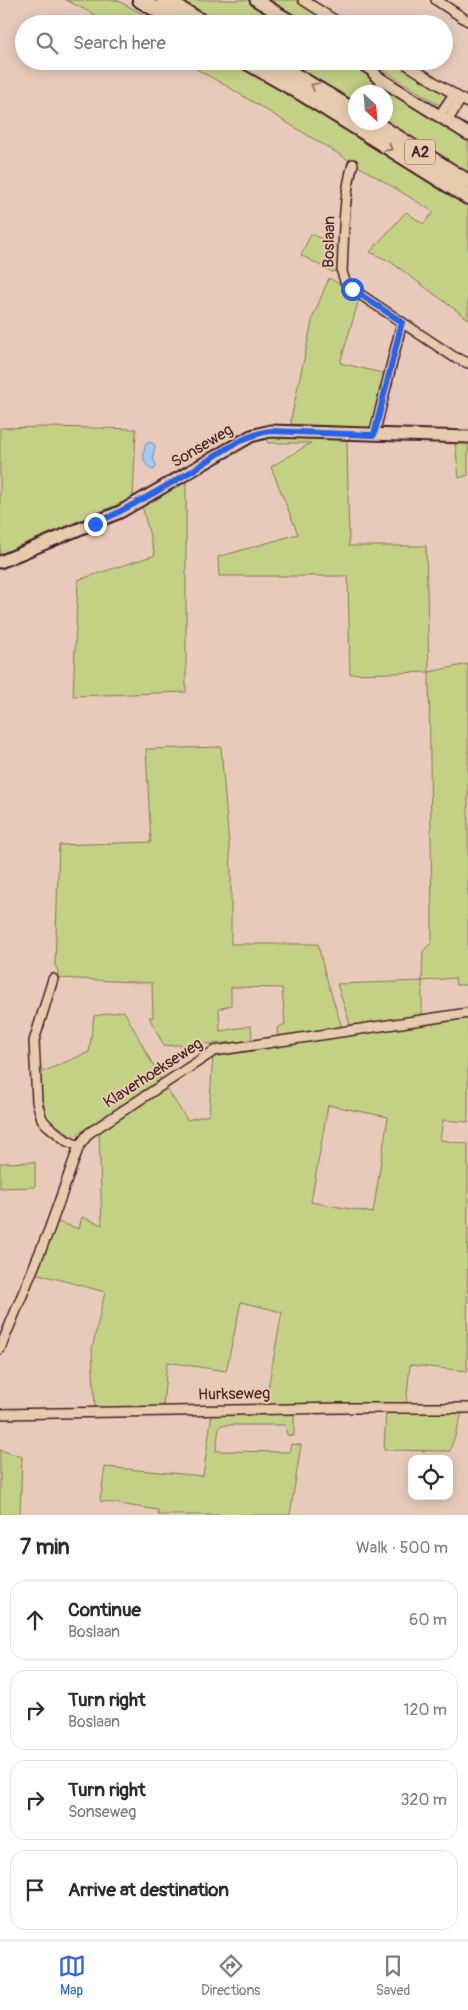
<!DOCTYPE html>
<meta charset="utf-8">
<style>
body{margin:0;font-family:Pangolin,sans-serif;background:#f2f2f3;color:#2b2b33}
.controls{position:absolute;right:15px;bottom:15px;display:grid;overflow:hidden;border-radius:10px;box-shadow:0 2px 12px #0003}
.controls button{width:45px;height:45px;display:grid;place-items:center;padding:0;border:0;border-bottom:1px solid #e1e1e2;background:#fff;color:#2b2b33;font:25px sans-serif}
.compass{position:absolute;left:348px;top:85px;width:45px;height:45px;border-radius:50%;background:#fff;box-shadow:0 2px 12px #0003;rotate:154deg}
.stop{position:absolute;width:15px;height:15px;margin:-11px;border:4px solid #2563eb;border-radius:50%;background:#fff}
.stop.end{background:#2563eb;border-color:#fff;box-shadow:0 1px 5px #0008}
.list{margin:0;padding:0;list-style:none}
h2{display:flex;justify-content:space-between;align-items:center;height:65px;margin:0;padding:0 20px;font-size:21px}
h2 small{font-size:16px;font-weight:400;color:#7c7c81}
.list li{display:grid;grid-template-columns:32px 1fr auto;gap:15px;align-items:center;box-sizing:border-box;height:80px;margin:0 10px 10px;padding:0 10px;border:1px solid #e1e1e2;border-radius:15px}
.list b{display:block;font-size:19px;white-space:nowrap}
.list p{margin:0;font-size:16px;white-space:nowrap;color:#7c7c81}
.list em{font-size:16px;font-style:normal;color:#7c7c81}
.icon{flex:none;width:28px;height:28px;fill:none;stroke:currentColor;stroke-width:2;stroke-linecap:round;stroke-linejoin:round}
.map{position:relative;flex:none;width:468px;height:1515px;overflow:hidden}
.search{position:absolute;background:#fff;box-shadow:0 2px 12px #0003;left:15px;right:15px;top:15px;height:55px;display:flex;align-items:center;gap:12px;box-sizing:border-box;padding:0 18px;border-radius:28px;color:#7c7c81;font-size:19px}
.sheet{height:425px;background:#fff}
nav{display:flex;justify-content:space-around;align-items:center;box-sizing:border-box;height:70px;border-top:1px solid #e1e1e2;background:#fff;font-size:14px;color:#7c7c81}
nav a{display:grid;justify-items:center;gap:2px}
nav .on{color:#2563eb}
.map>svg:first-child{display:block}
</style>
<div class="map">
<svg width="468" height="1515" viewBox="0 0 468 1515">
<rect width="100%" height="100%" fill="#e7caba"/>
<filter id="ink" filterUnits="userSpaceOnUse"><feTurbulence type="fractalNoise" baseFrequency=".02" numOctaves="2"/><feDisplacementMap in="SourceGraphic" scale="10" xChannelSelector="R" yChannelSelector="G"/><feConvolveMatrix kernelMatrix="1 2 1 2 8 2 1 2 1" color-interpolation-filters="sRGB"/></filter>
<g filter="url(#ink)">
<g fill="#c3d185" stroke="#867858" fill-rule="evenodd">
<polygon points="66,0 117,0 160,24 113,24"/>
<polygon points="181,0 250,0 290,24 220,24"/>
<polygon points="269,0 295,0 335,24 308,24"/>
<polygon points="182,61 232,61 468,204 468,319 391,262 370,252 406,212 423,224 434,212 225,85"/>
<polygon points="283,61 349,61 468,135 468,173 386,122 386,92 356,92 355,105"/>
<polygon points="369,61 393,61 448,96 445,102 439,105"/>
<polygon points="311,234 338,246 337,271 332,272 301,255"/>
<polygon points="329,278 360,296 340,363 386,374 372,428 291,424 291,419 313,317"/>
<polygon points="49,427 136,429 133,498 0,554 0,428"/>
<polygon points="264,436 347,438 349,546 426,546 429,672 468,664 468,985 456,985 455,978 422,981 422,1018 351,1027 337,984 422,981 423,951 432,942 432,923 429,672 350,674 348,576 219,576 218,557 298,534 271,467 311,443 268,443"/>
<polygon points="455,442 468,442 468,475 459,478"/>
<polygon points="186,480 186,692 73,696 78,580 155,555 142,506"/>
<path d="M221 747 231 870V944H318L324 970 342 1028 278 1037 277 1028 285 1024 282 988 231 987V1005L219 1009 220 1031 251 1026 252 1040C223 1045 193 1043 164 1046L149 1017H153L152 983 58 978V971L55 965 59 845 151 842 146 749Z"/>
<polygon points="124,1011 161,1080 75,1136 71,1136 45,1117 41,1106 40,1073 89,1052 94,1016"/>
<path d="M468 1017V1122L443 1120 440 1140 468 1144 467 1371 410 1365 406 1405H265L282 1312 241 1302 226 1371 167 1362 163 1407 95 1409 92 1349 105 1292 35 1273 55 1221 79 1229 82 1217 102 1225 99 1131 165 1086 187 1120 209 1115 213 1055ZM328 1105 388 1117 373 1213 311 1202Z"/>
<polygon points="35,1162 35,1187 0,1188 0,1163"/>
<polygon points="294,1412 294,1436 287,1435 285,1425 222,1425 219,1427 216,1451 289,1452 291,1444 301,1445 290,1515 158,1515 158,1510 100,1501 105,1467 203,1476 212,1414"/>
<polygon points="386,1412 462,1413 450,1451 447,1451 384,1450"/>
<polygon points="0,1450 22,1457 20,1515 0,1515"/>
</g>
<path fill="#9dcbf8" stroke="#7c86a6" d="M150 442 155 445 153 457 156 465 155 469 152 470C142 463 142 455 146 444Z"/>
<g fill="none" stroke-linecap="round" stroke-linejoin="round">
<g stroke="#4a1f2b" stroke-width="12">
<g id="minor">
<polyline points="303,0 341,24"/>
<polyline points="436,0 468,21"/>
<polyline points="401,61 468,103"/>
<polyline points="439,116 454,94"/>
<polyline points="447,121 461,99"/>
<path d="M353 164C343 199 344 235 342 272L345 281 352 289 454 357 468 363"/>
<polyline points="374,435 402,322"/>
<polyline points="53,979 34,1041 37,1102 42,1119 47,1125 67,1141 79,1146"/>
<polyline points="0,1349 49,1230 79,1146 89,1133 214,1051 468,1013"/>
<polyline points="0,1414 342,1408 468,1408"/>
</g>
</g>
<g stroke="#4a1f2b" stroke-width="15">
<g id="major">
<polyline points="256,0 296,24"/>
<polyline points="358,61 372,70 377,77 468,134"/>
<polyline points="0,562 120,512 251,436 270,431 468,437"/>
</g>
</g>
<g stroke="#4a1f2b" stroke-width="18">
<g id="highway">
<polyline points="140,0 181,24"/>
<polyline points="164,0 206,24"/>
<polyline points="245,61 303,94 468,197"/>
<polyline points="271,61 356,112"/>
<polyline points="373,122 468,182"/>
</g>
</g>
<use href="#minor" stroke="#e6cbad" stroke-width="9"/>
<use href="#major" stroke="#e6cbad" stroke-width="11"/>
<use href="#highway" stroke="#e6cbad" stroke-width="14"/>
</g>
<defs><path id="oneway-chevron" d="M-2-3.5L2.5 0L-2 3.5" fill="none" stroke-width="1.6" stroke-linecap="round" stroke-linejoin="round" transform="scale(1.25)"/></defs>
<g stroke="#98756c">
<use href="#oneway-chevron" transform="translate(314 86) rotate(-149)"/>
<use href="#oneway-chevron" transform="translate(389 148) rotate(32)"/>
</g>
</g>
<g fill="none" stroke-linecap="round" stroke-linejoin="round" filter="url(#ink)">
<path stroke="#2563eb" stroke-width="6" d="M95 524C128 508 160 490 192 471 216 456 242 435 270 431L374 435 402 322 352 289"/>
</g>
<g text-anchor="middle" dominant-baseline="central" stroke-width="4" stroke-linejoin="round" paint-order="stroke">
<rect fill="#e6cbad" stroke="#795352" stroke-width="1" x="405" y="139.5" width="30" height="25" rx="4"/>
<g font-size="15" font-weight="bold" fill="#4a1f2b">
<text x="420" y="152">A2</text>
</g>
<g font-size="16" fill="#4a1f2b" stroke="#e6cbad">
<text transform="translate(329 242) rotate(-89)">Boslaan</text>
<text transform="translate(202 446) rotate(-31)">Sonseweg</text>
<text transform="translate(153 1073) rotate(-33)">Klaverhoekseweg</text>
<text transform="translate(234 1394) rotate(-1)">Hurkseweg</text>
</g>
</g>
</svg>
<div class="controls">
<button><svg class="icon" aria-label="locate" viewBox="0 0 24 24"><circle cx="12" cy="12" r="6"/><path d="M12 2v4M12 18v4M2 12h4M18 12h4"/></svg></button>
</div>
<svg class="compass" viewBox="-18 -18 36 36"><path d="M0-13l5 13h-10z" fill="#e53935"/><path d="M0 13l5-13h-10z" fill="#7c7c81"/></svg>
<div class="stop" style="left:352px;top:289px"></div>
<div class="stop end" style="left:95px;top:524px"></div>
<div class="search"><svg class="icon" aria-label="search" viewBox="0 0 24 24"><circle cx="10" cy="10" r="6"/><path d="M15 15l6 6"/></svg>Search here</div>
</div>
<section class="sheet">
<h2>7 min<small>Walk · 500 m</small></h2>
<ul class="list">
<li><svg class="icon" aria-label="ahead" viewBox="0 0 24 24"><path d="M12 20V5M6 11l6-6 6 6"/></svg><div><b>Continue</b><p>Boslaan</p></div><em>60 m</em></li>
<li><svg class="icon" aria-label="right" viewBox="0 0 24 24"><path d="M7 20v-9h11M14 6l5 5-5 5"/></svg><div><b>Turn right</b><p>Boslaan</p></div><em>120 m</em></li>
<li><svg class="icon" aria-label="right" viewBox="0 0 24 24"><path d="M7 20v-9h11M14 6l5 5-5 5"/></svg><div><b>Turn right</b><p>Sonseweg</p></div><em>320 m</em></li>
<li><svg class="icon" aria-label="arrive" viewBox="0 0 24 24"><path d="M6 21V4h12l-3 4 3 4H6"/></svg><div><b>Arrive at destination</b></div></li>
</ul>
</section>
<nav>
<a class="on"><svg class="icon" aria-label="map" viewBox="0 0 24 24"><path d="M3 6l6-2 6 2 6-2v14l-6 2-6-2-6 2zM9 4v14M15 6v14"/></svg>Map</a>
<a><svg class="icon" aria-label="directions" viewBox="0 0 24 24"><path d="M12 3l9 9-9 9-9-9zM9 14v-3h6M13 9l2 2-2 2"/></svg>Directions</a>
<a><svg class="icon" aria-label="saved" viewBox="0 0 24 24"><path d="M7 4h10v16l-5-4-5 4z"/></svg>Saved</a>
</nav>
